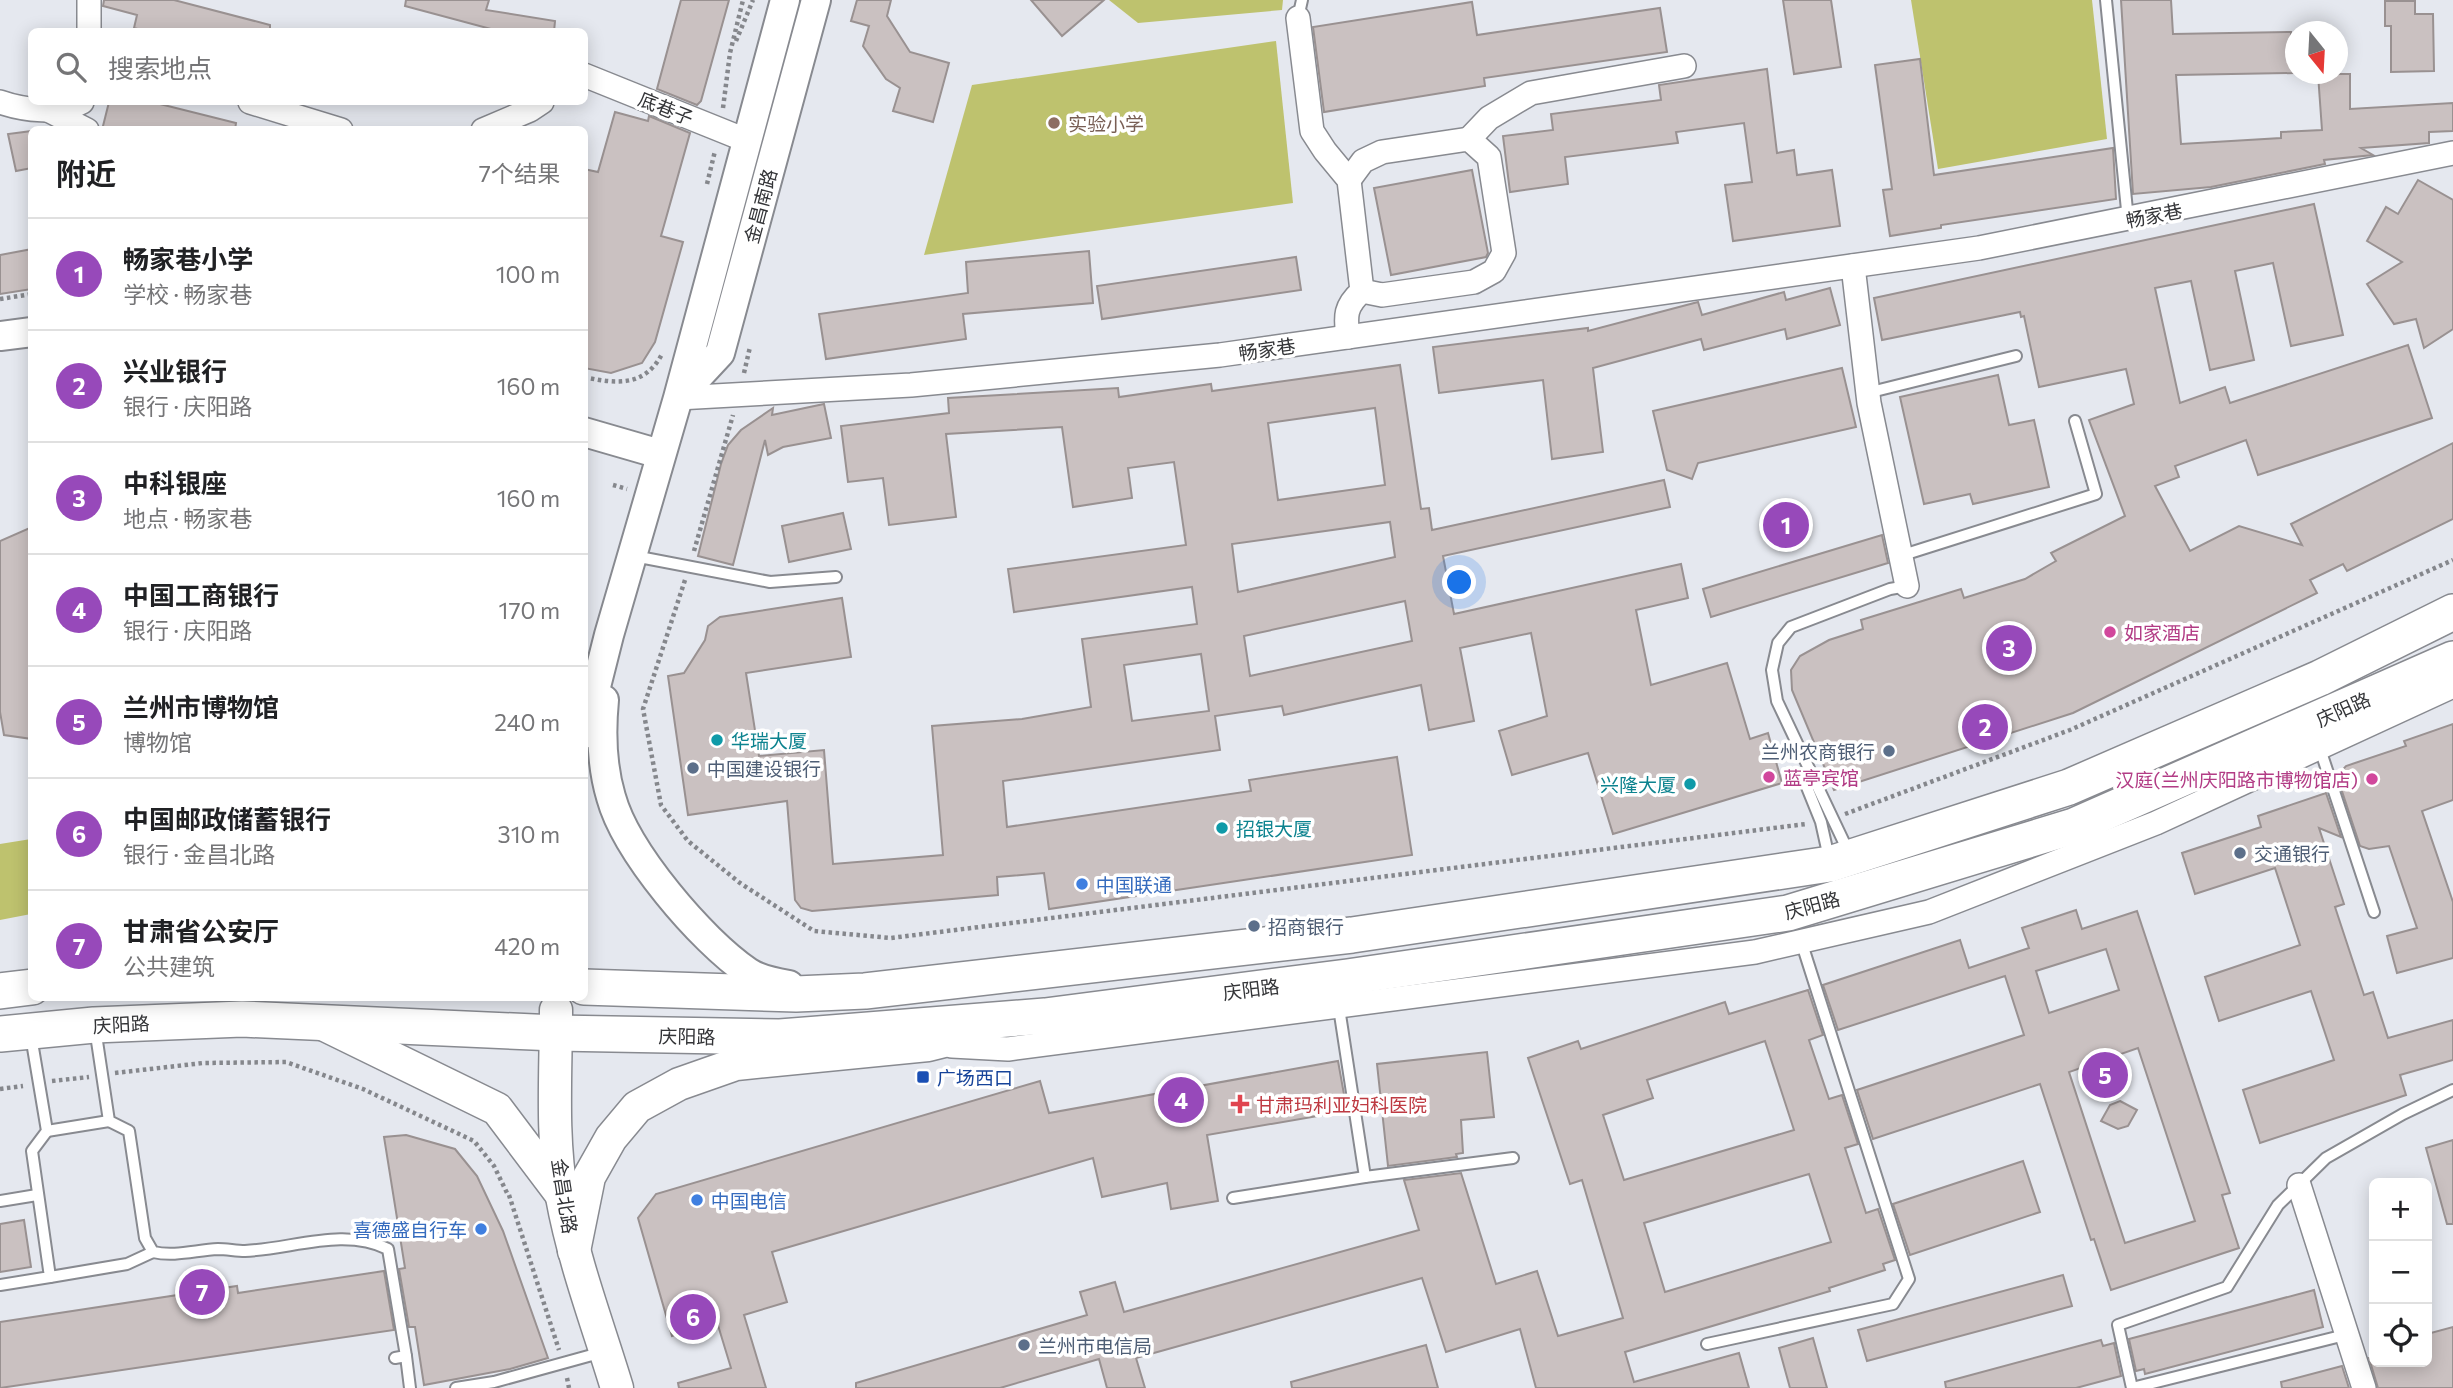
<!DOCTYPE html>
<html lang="zh">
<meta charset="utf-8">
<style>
body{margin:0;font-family:Commissioner,"Noto Sans SC",sans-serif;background:#f6f6f6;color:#202124}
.controls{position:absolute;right:21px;bottom:21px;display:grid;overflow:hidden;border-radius:10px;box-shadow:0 4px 18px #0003}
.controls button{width:63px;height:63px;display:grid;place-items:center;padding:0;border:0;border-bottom:2px solid #e0e0e0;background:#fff;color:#202124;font:35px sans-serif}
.compass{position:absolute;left:2285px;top:21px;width:63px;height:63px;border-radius:50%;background:#fff;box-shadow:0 4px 18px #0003;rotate:162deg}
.you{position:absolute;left:1460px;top:583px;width:24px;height:24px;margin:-18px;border:5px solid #fff;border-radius:50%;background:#1a73e8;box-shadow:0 0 0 10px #1a73e833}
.badge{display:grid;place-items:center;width:46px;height:46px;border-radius:50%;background:#9749ba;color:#fff;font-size:23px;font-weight:700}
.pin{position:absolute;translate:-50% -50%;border:4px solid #fff;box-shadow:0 2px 7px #0006}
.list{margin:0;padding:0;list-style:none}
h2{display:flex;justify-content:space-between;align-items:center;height:91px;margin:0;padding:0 28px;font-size:30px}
h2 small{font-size:23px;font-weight:400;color:#757577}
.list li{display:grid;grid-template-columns:46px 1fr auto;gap:21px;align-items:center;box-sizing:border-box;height:112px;padding:0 28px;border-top:2px solid #e0e0e0}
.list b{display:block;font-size:26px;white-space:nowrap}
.list p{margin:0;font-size:23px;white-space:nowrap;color:#757577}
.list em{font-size:23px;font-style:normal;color:#757577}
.icon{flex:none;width:38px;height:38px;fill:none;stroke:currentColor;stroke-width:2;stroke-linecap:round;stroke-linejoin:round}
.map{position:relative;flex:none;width:2453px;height:1388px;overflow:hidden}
.search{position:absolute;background:#fff;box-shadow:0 4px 18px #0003;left:28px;top:28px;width:560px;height:77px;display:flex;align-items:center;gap:18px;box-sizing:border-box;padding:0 24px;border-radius:10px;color:#757577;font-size:26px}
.panel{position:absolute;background:#fff;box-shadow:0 4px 18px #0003;left:28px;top:126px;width:560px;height:875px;border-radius:10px}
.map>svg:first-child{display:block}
</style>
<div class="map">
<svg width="2453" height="1388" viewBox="0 0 2453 1388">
<rect width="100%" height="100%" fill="#e5e8ef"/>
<g fill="#bec26e">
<polygon points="1109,0 1283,0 1282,10 1138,23"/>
<polygon points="1911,0 2092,0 2107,139 1938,169"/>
<polygon points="1276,41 1293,203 924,255 972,85"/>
<polygon points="31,839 31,914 0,920 0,844"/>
</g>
<g fill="#cac1c1" stroke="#999191" stroke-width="2" fill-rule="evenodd">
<polygon points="104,0 174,0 270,25 270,32 148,32 134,28 137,15 103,6"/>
<polygon points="406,0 489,0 486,10 555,21 554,32 502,32 405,6"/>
<polygon points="681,0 729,0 701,101 697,105 657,89"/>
<polygon points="857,0 891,0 887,16 910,52 949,63 933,122 893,111 900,88 886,79 863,46 869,26 851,21"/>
<polygon points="1031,0 1104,0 1062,36"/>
<polygon points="1783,0 1831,0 1841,67 1794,74"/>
<polygon points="2121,0 2171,0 2173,34 2291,32 2291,41 2295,41 2295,73 2176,75 2181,144 2281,138 2281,132 2322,130 2318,74 2350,74 2350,109 2453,103 2453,131 2429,132 2429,143 2361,148 2373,155 2324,160 2325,164 2211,187 2133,194"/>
<polygon points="2385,1 2415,1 2415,14 2433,14 2434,71 2391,72 2391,26 2385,26"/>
<polygon points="1472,2 1477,35 1660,8 1667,52 1484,78 1485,86 1324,112 1313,27"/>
<polygon points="1920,59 1934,175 2113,148 2116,199 1941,225 1941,228 1890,236 1883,190 1892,189 1875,65"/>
<polygon points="1767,69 1777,153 1794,150 1797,175 1832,170 1840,226 1733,241 1725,185 1752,182 1744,123 1676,132 1678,143 1565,157 1568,184 1510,192 1503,136 1553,130 1551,114 1661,100 1659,85"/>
<polygon points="109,102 152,102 236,123 235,130 102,130"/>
<polygon points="615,112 648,121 649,116 690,133 661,236 683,242 655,342 642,363 611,373 584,368 584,169 598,172"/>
<polygon points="32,131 32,168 16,171 8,134"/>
<polygon points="1472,170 1488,253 1486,257 1391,275 1374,188"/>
<polygon points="2418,180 2453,200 2453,329 2424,348 2416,319 2394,324 2367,284 2402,262 2367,241 2386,207 2398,214"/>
<polygon points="2314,204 2343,335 2291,346 2273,263 2235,271 2254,360 2210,370 2191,281 2155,288 2180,403 2225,387 2230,403 2408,345 2432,418 2258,475 2246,440 2175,466 2179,477 2155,486 2190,551 2239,526 2302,545 2291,524 2453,443 2453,519 2347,571 2343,564 2310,580 2317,593 2073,713 1834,790 1792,690 1791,670 1800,656 1829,640 1863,629 1861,620 1961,589 1964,598 2025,579 2056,561 2051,553 2125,516 2089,420 2134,404 2126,369 2039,387 2024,316 2021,317 2020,312 1882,340 1874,298"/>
<polygon points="32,249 32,289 0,294 0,255"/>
<polygon points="1089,251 1093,303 963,314 966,339 826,359 819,314 968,293 966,262"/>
<polygon points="1296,257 1301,290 1102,319 1097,286"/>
<polygon points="1830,288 1840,325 1787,339 1785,329 1704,350 1701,339 1593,368 1603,452 1552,459 1543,380 1439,393 1433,347 1588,328 1588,331 1698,302 1702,315 1784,292 1786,300"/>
<path d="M1400 365 1421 509 1429 508 1432 530 1664 480 1670 507 1443 556 1454 614 1681 564 1688 598 1636 610 1651 685 1727 663 1750 739 1768 733 1782 783 1613 834 1588 753 1512 775 1499 731 1547 716 1531 633 1460 648 1474 721 1429 730 1421 685 1284 715 1282 706 1215 716 1220 750 1003 781 1007 827 1251 791 1249 780 1397 757 1412 855 1049 909 1044 873 997 877 998 895 812 911 801 908 795 900 787 801 688 815 668 676 684 673 705 640 708 626 720 617 842 598 851 657 746 673 759 756 824 750 833 864 943 855 932 726 1022 719 1091 707 1082 639 1197 624 1192 587 1014 612 1008 569 1186 545 1174 462 1128 468 1132 498 1073 507 1062 427 946 434 956 517 889 525 883 478 848 482 841 426 949 413 948 398 1118 388 1119 397 1211 384 1212 391ZM1375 408 1385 485 1278 500 1268 423ZM1390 522 1395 557 1238 592 1232 544ZM1405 601 1412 641 1250 676 1244 636ZM1201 654 1209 711 1132 721 1124 665Z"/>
<polygon points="1842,368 1856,427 1698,463 1692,479 1667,470 1653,411"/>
<polygon points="1998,375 2009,425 2034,420 2049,487 1973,504 1970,494 1924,504 1900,397"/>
<polygon points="824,404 831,438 783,447 768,455 765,440 733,565 698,556 721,464 728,445 741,430 773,408 772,415"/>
<polygon points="843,513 851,549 789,562 782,526"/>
<polygon points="32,527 32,739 4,735 0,712 0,541"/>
<polygon points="1882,535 1888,563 1711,617 1703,589"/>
<polygon points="2453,724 2453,800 2422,811 2453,902 2453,958 2397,973 2387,936 2417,928 2389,846 2369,849 2360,846 2337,776 2346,766 2406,746 2404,741"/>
<polygon points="2326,793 2341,837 2319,828 2344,904 2335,907 2364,995 2373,992 2388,1038 2453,1020 2453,1060 2400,1075 2406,1095 2260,1143 2243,1090 2334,1060 2311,991 2219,1021 2205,977 2300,945 2275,868 2195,894 2182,853 2261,827 2258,816"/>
<path d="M2076 910 2082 929 2137 911 2230 1193 2222 1195 2239 1248 2111 1290 2094 1239 2091 1240 2040 1084 1873 1139 1857 1090 2024 1035 2005 976 1838 1030 1823 985 1960 940 1969 968 2029 948 2022 928ZM2106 949 2119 990 2049 1013 2036 971ZM2138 1048 2195 1221 2125 1243 2069 1072Z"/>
<path d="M1808 990 1823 1035 1809 1040 1829 1099 1842 1095 1858 1144 1845 1148 1866 1213 1878 1209 1895 1260 1883 1264 1885 1270 1829 1288 1830 1291 1625 1352 1634 1382 1739 1353 1749 1388H1536L1520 1329 1446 1352 1422 1278 1136 1358 1145 1388H1107L1099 1359 1000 1388H856V1383L1087 1315 1080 1292 1115 1282 1124 1312 1419 1230 1404 1180 1461 1173 1496 1284 1537 1271 1558 1336 1623 1318 1582 1180 1570 1184 1528 1058 1578 1041 1581 1049 1725 1002 1729 1014ZM1765 1041 1794 1130 1624 1180 1603 1115 1653 1098 1647 1080ZM1809 1174 1831 1242 1665 1292 1644 1223Z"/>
<polygon points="1487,1052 1494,1117 1461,1120 1463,1153 1456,1154 1457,1157 1388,1166 1377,1064"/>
<polygon points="1338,1061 1347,1111 1207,1135 1218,1201 1171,1209 1167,1183 1102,1197 1093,1158 772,1252 787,1302 744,1315 766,1388 679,1388 678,1383 731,1368 717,1322 672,1336 638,1218 656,1194 1040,1081 1049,1113"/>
<polygon points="2120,1101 2137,1110 2128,1126 2118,1129 2101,1121 2110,1105"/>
<polygon points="406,1135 455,1149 477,1176 503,1231 548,1358 510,1369 424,1385 415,1327 409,1327 399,1269 405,1268 384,1137"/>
<polygon points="2453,1140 2453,1224 2447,1224 2426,1148"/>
<polygon points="2023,1161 2040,1212 1910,1255 1893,1204"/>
<polygon points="24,1220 31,1267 0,1272 0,1224"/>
<polygon points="384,1271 394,1330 0,1388 0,1322 237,1286 238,1293"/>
<polygon points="2063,1275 2072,1306 1867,1361 1858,1330"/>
<polygon points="2314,1290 2323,1327 2145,1374 2144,1369 2136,1371 2129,1339"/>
<polygon points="2453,1327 2453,1388 2378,1388 2369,1358 2374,1357 2374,1362 2427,1362 2427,1334"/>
<polygon points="1813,1338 1827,1388 1790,1388 1779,1348"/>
<polygon points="2101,1340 2103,1346 2114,1343 2121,1376 2076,1388 1946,1388 1945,1382"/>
<polygon points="1426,1345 1438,1388 1292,1388 1291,1382"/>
<polygon points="2342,1366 2349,1388 2282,1388 2281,1382"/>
</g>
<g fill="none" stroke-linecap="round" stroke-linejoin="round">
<g stroke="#888a90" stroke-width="14">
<g id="service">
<polyline points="2106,0 2128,220"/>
<polyline points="1298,18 1302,0"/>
<polyline points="1867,393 2016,356"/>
<polyline points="634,556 770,582 836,577"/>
<polyline points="1900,556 2096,494 2075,421"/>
<polyline points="2320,749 2374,912"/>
<polyline points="1802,775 1821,822 1829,858"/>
<polyline points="1849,853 1777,701 1772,670 1778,643 1791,627 1890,589 1907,586"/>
<polyline points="1339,1008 1365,1177 1513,1158"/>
<path d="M95 1028 109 1121 129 1131 145 1238 153 1252C175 1257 196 1250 218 1249 227 1249 236 1251 245 1251 292 1249 344 1227 388 1249L406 1356"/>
<polyline points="47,1131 109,1121"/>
<polyline points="1233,1198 1365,1177"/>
<polyline points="0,1201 37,1195"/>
<polyline points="50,1277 127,1264 153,1252"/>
<polyline points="0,1285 50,1277 32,1151 47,1131 31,1036"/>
<polyline points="1707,1344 1893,1304 1909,1279 1801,941"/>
<polyline points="395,1358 406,1356 410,1388"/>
<polyline points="456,1388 494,1382 603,1352"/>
<polyline points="2132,1388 2118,1325 2227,1287 2278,1205 2326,1158 2403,1114 2453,1090"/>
<polyline points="2132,1388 2345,1335"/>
</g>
</g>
<g stroke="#888a90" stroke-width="26">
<g id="minor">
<path d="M1298 18 1312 131 1325 151 1349 180 1362 291C1345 306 1345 316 1348 337"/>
<polyline points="89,32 89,0"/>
<polyline points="584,75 748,141"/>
<path d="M0 102C23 110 60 115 82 102"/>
<polyline points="250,102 341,130"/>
<polyline points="44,108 87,130"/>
<polyline points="483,130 530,110 542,102"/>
<polyline points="1469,139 1489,118 1531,93 1684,66"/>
<polyline points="1349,180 1363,161 1382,152 1469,139 1489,157 1504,253 1494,271 1474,282 1382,295 1362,291"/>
<polyline points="1853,266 1869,403 1907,586"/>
<polyline points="678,398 911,385 1220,355 1979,248 2453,153"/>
<polyline points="952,1046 1008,1049 1755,952 1929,912 2156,823 2453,686"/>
<polyline points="2299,1185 2364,1388"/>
</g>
</g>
<g stroke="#888a90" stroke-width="32">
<g id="tertiary">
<polyline points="0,336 32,332"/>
<polyline points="680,396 720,353 816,0"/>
<polyline points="584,432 660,454"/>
<path d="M604 700C601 731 602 767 611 797 626 852 701 940 748 972 758 979 777 983 789 985"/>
<polyline points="584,734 609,635 678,398 785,0"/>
</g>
</g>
<g stroke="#888a90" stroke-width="35">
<g id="secondary">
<path d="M556 1010C556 1072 551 1136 562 1197 574 1263 598 1325 617 1388"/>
<polyline points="321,1023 497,1109 561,1194"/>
<polyline points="574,1251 589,1177 611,1138 637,1107 679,1084 736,1064 928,1045 984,1031"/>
</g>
</g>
<g stroke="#888a90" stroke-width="38">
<g id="primary">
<polyline points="584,987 796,994 865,991 1352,935 1830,864 2069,787 2320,678 2453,612"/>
<polyline points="0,991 32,987"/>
<polyline points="0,1034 94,1025 242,1019 556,1033 780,1037 1045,1016 1347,977 1788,913 2074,826 2453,659"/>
</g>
</g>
<g stroke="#85878c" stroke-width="4.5" stroke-dasharray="3.5 3.5" stroke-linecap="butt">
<polyline points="736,41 753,0"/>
<polyline points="723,108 730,53 743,0"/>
<polyline points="707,184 715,151"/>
<polyline points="0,299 32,294"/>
<polyline points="744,373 750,347"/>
<path d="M584 377C616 384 645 387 662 354"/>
<polyline points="613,485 627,489"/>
<polyline points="694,551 733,415"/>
<polyline points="685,580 643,709 661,805 688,841 740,883 814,931 891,938 1806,824"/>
<polyline points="1845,814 2070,730 2453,560"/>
<polyline points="115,1073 203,1063 286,1062 363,1089 474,1141 494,1166 508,1195"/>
<polyline points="52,1081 89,1077"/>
<polyline points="0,1089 23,1086"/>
<polyline points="509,1195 559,1350"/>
<polyline points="567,1378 569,1388"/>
</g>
<use href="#service" stroke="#fff" stroke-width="10"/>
<use href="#minor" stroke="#fff" stroke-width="23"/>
<use href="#tertiary" stroke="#fff" stroke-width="28"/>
<use href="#secondary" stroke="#fff" stroke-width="32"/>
<use href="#primary" stroke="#fff" stroke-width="35"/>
</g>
<circle fill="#8d6e63" stroke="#fff" stroke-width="2.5" cx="1054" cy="123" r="7"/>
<g fill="#d1479c" stroke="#fff" stroke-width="2.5">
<circle cx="2110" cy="632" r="7"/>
<circle cx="1769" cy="777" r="7"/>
<circle cx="2372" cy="779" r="7"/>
</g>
<g fill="#0f9aa8" stroke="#fff" stroke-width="2.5">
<circle cx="717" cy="740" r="7"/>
<circle cx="1690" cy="784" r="7"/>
<circle cx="1222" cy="828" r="7"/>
</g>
<g fill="#5c6f8a" stroke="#fff" stroke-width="2.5">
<circle cx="1889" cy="751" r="7"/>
<circle cx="693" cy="768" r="7"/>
<circle cx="2240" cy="853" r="7"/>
<circle cx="1254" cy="926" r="7"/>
<circle cx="1024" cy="1345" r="7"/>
</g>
<g fill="#3f7fe0" stroke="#fff" stroke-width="2.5">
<circle cx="1082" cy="884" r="7"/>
<circle cx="697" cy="1200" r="7"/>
<circle cx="481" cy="1229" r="7"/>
</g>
<rect fill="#1a4fb4" stroke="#fff" stroke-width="2.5" x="916" y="1070" width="14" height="14" rx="3.5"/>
<path fill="#e0444e" stroke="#fff" stroke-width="2.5" d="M1236.5 1093.5h7v7h7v7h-7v7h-7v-7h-7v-7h7z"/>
<g text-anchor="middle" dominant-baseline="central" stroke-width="7" stroke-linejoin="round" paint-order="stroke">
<g font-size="19" fill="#343538" stroke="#fff">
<text transform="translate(666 108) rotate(22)">底巷子</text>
<text transform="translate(760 206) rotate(-75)">金昌南路</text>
<text transform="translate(2154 215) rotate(-11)">畅家巷</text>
<text transform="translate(1267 349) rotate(-8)">畅家巷</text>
<text transform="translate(2343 709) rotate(-24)">庆阳路</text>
<text transform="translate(1812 905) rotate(-15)">庆阳路</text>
<text transform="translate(1251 989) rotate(-7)">庆阳路</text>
<text transform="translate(121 1024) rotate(-3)">庆阳路</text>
<text transform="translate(687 1036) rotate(1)">庆阳路</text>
<text transform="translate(565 1196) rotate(81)">金昌北路</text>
</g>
<g font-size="19" fill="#785e54" stroke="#fff" text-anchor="start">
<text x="1068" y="123">实验小学</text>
</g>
<g font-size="19" fill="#b23c85" stroke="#fff" text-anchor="start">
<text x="2124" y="632">如家酒店</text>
<text x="1783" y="777">蓝亭宾馆</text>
<text x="2358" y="779" text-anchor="end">汉庭(兰州庆阳路市博物馆店)</text>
</g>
<g font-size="19" fill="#0d838f" stroke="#fff" text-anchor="start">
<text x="731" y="740">华瑞大厦</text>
<text x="1676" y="784" text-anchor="end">兴隆大厦</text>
<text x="1236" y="828">招银大厦</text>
</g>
<g font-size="19" fill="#4e5e75" stroke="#fff" text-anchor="start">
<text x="1875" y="751" text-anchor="end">兰州农商银行</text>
<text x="707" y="768">中国建设银行</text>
<text x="2254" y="853">交通银行</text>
<text x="1268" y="926">招商银行</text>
<text x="1038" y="1345">兰州市电信局</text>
</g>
<g font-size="19" fill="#366cbe" stroke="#fff" text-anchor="start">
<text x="1096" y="884">中国联通</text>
<text x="711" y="1200">中国电信</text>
<text x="467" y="1229" text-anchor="end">喜德盛自行车</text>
</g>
<g font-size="19" fill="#164399" stroke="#fff" text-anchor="start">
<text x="937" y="1077">广场西口</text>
</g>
<g font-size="19" fill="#be3a42" stroke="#fff" text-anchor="start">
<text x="1256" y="1104">甘肃玛利亚妇科医院</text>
</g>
</g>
</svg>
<div class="controls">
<button>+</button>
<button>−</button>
<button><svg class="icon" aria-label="locate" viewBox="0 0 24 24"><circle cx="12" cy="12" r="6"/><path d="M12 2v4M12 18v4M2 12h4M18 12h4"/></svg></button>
</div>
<svg class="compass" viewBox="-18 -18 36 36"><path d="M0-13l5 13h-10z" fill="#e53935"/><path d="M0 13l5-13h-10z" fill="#757577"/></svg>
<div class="you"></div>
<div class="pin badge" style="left:1786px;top:525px">1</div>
<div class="pin badge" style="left:1985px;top:727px">2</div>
<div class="pin badge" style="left:2009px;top:648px">3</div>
<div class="pin badge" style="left:1181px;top:1100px">4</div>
<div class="pin badge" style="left:2105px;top:1075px">5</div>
<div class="pin badge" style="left:693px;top:1317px">6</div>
<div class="pin badge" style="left:202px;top:1292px">7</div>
<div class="search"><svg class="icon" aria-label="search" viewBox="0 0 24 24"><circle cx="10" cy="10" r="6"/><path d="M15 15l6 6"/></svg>搜索地点</div>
<section class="panel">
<h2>附近<small>7个结果</small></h2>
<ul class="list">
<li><span class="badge">1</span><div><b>畅家巷小学</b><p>学校 · 畅家巷</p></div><em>100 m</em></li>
<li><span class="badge">2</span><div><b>兴业银行</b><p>银行 · 庆阳路</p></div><em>160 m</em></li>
<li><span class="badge">3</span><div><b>中科银座</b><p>地点 · 畅家巷</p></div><em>160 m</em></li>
<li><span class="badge">4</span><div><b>中国工商银行</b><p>银行 · 庆阳路</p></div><em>170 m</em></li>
<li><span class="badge">5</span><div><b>兰州市博物馆</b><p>博物馆</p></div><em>240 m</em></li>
<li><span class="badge">6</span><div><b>中国邮政储蓄银行</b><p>银行 · 金昌北路</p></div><em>310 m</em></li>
<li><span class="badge">7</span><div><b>甘肃省公安厅</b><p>公共建筑</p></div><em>420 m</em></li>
</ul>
</section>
</div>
